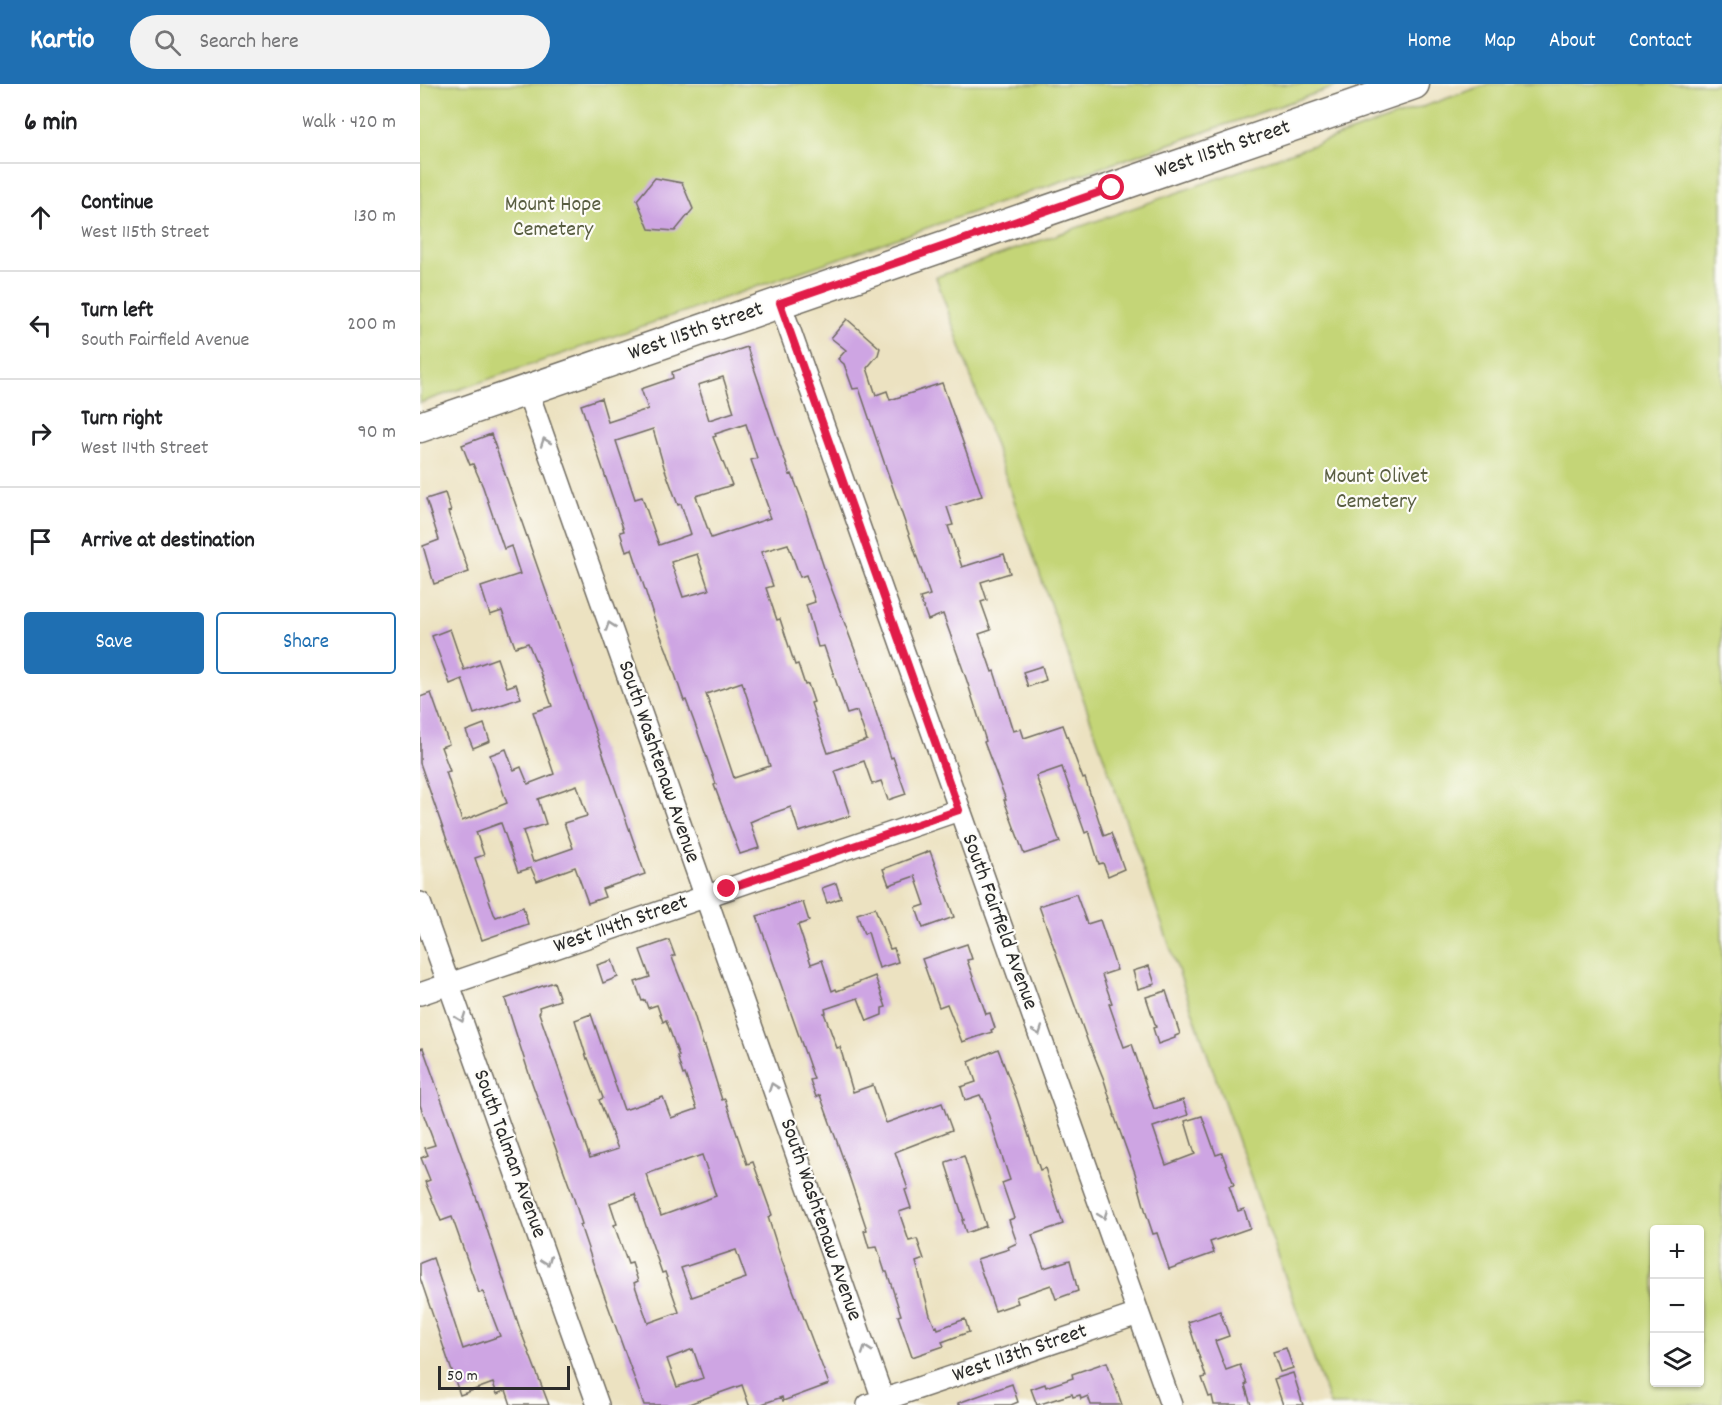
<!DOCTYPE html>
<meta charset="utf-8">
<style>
body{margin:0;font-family:Dekko,sans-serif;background:#f2f2f2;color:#202124}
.controls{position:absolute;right:18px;bottom:18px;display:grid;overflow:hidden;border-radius:6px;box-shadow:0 2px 4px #0004}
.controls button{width:54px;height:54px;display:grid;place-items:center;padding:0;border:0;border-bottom:2px solid #e0e0e0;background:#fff;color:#202124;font:30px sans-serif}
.scale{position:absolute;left:18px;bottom:15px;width:132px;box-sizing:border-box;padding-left:6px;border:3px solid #2b2b2b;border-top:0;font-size:16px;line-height:21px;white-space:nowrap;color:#2b2b2b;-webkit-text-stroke:4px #fdfcf7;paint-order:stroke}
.stop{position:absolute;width:18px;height:18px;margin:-14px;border:4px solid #e11d48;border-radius:50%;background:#fff}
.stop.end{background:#e11d48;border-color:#fff;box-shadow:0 2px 6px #0008}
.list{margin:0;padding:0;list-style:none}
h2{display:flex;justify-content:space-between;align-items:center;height:78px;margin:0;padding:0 24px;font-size:26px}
h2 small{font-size:20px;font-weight:400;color:#757577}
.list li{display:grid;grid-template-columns:39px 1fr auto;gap:18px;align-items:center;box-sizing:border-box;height:108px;padding:0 24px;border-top:2px solid #e0e0e0}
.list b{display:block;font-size:22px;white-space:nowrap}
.list p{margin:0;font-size:20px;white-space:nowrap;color:#757577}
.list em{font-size:20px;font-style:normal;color:#757577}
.actions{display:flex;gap:12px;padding:18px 24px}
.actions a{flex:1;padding:14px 0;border:2px solid #1f6fb2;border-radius:6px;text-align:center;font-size:21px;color:#1f6fb2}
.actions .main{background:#1f6fb2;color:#fff}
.icon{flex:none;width:33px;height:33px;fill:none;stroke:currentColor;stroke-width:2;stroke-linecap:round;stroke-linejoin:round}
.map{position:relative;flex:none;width:1302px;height:1321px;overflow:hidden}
header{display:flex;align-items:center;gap:36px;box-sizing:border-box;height:84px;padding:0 30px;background:#1f6fb2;color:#fff}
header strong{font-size:28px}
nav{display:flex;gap:33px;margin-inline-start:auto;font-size:21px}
.search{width:420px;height:54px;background:#f2f2f2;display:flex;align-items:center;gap:15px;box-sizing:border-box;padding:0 21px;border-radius:33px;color:#757577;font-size:22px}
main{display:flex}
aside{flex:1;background:#fff}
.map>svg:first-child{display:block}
</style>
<header>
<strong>Kartio</strong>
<div class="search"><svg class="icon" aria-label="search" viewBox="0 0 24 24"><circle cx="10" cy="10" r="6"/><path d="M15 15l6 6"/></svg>Search here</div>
<nav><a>Home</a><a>Map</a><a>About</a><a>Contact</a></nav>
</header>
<main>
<aside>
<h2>6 min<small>Walk · 420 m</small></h2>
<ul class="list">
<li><svg class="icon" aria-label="ahead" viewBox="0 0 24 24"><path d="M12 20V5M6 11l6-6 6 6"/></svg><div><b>Continue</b><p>West 115th Street</p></div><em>130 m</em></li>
<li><svg class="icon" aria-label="left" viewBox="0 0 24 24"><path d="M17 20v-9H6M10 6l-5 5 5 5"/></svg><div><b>Turn left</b><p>South Fairfield Avenue</p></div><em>200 m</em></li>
<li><svg class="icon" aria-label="right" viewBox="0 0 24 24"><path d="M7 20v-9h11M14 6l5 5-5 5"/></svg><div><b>Turn right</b><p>West 114th Street</p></div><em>90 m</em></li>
<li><svg class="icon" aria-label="arrive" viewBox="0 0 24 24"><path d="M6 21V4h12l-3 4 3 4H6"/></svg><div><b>Arrive at destination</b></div></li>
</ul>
<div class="actions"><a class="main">Save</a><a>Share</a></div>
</aside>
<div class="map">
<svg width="1302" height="1321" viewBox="0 0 1302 1321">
<rect width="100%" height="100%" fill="#fdfcf7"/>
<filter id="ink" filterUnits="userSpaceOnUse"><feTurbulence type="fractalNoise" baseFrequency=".0167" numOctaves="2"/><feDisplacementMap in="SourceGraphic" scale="12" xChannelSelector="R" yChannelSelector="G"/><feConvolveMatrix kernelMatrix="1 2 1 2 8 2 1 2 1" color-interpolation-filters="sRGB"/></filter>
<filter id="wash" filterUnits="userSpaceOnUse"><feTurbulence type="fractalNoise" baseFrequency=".008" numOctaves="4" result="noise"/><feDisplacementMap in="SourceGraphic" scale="24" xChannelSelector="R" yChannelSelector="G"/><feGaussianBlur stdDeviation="1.35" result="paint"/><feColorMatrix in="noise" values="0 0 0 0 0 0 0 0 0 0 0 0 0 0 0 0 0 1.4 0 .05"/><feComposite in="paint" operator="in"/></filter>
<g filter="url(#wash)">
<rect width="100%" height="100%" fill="#ece2c1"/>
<g fill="#c4d577" stroke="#788051" stroke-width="1.5" fill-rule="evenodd">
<polygon points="0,0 923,0 0,319"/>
<path d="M1068 0H1302V1321H910L516 193ZM1234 1146H1280V1298H1234Z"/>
</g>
<g id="blocks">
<g fill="#cea5e3" fill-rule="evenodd">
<polygon points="235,94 262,99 273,125 255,147 229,145 217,116"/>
<polygon points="427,235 460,264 458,271 447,284 456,311 467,307 470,316 522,299 562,412 527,423 533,441 528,442 542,483 584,470 590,489 561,498 567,516 561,518 571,546 559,550 572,588 574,587 593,647 601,645 604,654 643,641 663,695 665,694 684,752 691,749 704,785 688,792 683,779 679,780 669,747 665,749 642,683 616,692 640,758 604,770 584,716 586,716 564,658 566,657 547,597 523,530 508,536 500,514 510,511 464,378 439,304 433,305 424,280 418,275 426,266 411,254"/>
<path d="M327 263 370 391 372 390 382 416 406 490 442 585 471 674 473 673 486 710 468 716 461 697 452 700 444 677 415 687 430 732 379 748 371 723 344 732 330 738 339 764 320 770 294 701 296 700 276 643 266 616 264 617 247 567 236 540 212 465 206 467 200 448 204 447 161 321 181 314 188 338 228 325 221 305 253 294 252 288ZM303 293 314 328 289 336 278 301ZM326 340 337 374 331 376 349 426 347 427 350 434 291 454 276 412 312 401 293 353 296 352 295 350ZM233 345 244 383 258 421 261 420 271 450 239 461 222 413 215 415 196 357ZM368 460 380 493 386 491 395 518 386 521 398 563 404 562 427 630 437 627 447 656 408 669 391 619 394 618 388 600 385 601 378 580 375 581 360 535 357 536 346 504 353 502 341 468ZM277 470 289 506 263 513 251 478ZM322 598 350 682 314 694 286 610Z"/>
<path d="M71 350 225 790 182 805 185 813 168 819 155 783 117 797 111 784 98 788 81 739 56 748 64 771 55 774 74 830 76 833 103 823 108 840 62 856 0 679V613L11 609 22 640 29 660 21 663 30 687 26 688 42 737 87 719 70 671 86 665 93 684 94 686 101 683 108 700 134 690 113 628 132 622 119 585 108 559 95 563 82 527 70 531 61 503 100 490 91 462 84 465 63 403 53 380 50 381 42 361ZM157 701 167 732 144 739 153 764 113 778 103 747 126 740 118 715Z"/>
<polygon points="25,409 31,427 28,428 49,488 14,500 3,462 19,456 6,415"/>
<polygon points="30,545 44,586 77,574 87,603 96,600 101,614 54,630 42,595 30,600 12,552"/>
<polygon points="622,582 626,596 608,603 603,588"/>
<polygon points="64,640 70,657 53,664 46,647"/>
<polygon points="510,767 534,833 503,844 496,824 505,821 495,792 469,801 463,785"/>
<polygon points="416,799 421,814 407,819 402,804"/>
<polygon points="656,810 667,840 680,836 697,886 682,891 692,919 689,920 704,963 712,960 734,1025 763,1016 768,1031 733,1043 746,1081 775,1070 765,1037 782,1032 796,1071 802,1069 814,1101 809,1102 818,1127 824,1125 830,1144 790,1158 794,1169 749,1185 737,1149 733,1150 726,1129 715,1089 694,1031 695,1031 684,996 670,961 669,961 619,822"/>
<polygon points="383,818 389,837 378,841 391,880 402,876 412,907 416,905 417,907 455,892 466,923 462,924 462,931 447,937 438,914 405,925 406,929 404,929 417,964 420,963 433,1008 453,1001 466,1039 522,1019 532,1046 475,1068 488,1105 485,1106 491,1124 479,1128 489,1157 497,1155 504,1175 496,1178 510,1231 515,1243 517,1242 518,1245 545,1235 549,1248 522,1258 524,1262 492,1273 478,1232 481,1231 467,1188 465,1188 457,1163 449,1164 444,1147 447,1146 424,1077 400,1011 396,1013 390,996 394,995 337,832"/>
<polygon points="455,824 470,865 474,864 478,878 459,884 448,848 444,850 437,830"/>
<path d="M249 856 255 872H252L253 876 273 927 284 963 285 962 302 1016 305 1015 327 1080 333 1078 352 1131 348 1133 362 1177 409 1300 363 1317 362 1313 339 1321H329L322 1301 266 1321H224L178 1194 160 1141 162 1140 153 1112 111 996 85 915 134 898 140 916 119 923 120 928 119 929 170 1074 198 1065 179 1016 183 1014 168 974 167 975 155 936 171 930 204 1026 243 1013 251 1034 277 1025 265 990 263 991 257 972H259L246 936 243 938 237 921 228 924 225 916 222 917 215 898 230 893 220 866ZM282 1071 296 1112 241 1132 226 1090ZM215 1110 242 1189 245 1188 259 1228 228 1239 214 1199 218 1197 212 1179 208 1180 194 1141 197 1140 190 1119ZM316 1166 326 1194 272 1213 261 1184ZM273 1265 283 1294 257 1303 247 1275Z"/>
<polygon points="547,860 552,875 547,876 566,930 570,929 575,944 571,946 572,948 542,958 527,920 519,923 502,875"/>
<polygon points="192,876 198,893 183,899 177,881"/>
<polygon points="729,882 735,900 718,905 713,887"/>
<polygon points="746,907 760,950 755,952 755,954 738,960 733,944 736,943 726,913"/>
<polygon points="3,964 60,1124 100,1245 129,1321 91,1321 86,1306 77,1310 73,1299 40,1311 0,1194 0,1179 13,1174 43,1265 80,1252 63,1208 59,1209 32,1133 21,1137 5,1098 10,1096 1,1074 8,1071 5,1064 15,1061 0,1021 0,965"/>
<polygon points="578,965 597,1015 620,1086 625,1084 643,1140 612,1151 624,1184 650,1176 658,1207 636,1215 631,1201 596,1213 598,1219 575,1227 557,1175 589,1165 588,1163 597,1159 589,1136 594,1134 582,1099 590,1096 563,1015 562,1015 560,1011 545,1016 541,1003 556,998 549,978"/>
<polygon points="544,1072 566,1142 546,1149 542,1136 544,1136 526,1081 526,1078"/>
<polygon points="800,1227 809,1252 795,1257 806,1286 820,1281 827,1300 825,1301 831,1321 794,1321 792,1312 789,1313 782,1294 786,1293 768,1238"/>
<polygon points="866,1264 873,1284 860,1288 853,1268"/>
<polygon points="687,1278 702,1321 671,1321 668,1312 661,1315 660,1311 653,1313 652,1310 617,1321 611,1305 625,1300 626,1303 653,1294 652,1290"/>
<polygon points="873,1289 883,1321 863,1321 854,1295"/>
<polygon points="592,1300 598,1318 591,1321 538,1321 538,1319"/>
</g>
</g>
</g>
<g filter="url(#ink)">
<use href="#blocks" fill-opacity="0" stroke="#6f6b60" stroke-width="1.5"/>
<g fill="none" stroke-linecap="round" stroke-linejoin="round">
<g stroke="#6f6b60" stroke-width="24">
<g id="street">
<polyline points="360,219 751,1321"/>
<polyline points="107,306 465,1321"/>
<polyline points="0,819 178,1321"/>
<polyline points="0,910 539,726"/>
<polyline points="448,1321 718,1230"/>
</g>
</g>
<g stroke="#6f6b60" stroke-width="33">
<polyline id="secondary" points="0,343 994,0"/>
</g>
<use href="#street" stroke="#fff" stroke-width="21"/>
<use href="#secondary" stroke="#fff" stroke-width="30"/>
</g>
<defs><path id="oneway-chevron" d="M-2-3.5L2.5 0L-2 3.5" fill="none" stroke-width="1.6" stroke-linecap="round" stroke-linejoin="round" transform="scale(1.5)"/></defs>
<g stroke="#a0a0a0">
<use href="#oneway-chevron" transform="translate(125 358) rotate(-109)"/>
<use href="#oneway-chevron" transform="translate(190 542) rotate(-109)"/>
<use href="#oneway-chevron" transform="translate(41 934) rotate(70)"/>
<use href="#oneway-chevron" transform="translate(618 947) rotate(70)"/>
<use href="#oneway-chevron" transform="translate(353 1003) rotate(-109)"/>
<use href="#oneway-chevron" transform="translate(683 1131) rotate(70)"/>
<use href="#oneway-chevron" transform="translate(127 1177) rotate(70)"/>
<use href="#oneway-chevron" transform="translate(446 1266) rotate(-109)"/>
</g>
</g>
<g fill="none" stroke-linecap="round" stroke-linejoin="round" filter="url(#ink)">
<polyline stroke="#e11d48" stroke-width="8" points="307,805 539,726 360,219 692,104"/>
</g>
<g text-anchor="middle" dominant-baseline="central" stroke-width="4.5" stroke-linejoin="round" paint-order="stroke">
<g font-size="22" fill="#2b2b2b" stroke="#fdfcf7">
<text transform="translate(803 66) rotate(-19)">West 115th Street</text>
<text transform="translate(276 248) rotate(-19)">West 115th Street</text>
<text transform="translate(238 678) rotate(71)">South Washtenaw Avenue</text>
<text transform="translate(579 838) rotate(70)">South Fairfield Avenue</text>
<text transform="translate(201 841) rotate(-19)">West 114th Street</text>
<text transform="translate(89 1070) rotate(70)">South Talman Avenue</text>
<text transform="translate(400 1136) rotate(71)">South Washtenaw Avenue</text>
<text transform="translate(600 1270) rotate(-19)">West 113th Street</text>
</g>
<g font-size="22" fill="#595e42" stroke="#fdfcf7">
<text x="133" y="121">Mount Hope<tspan x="133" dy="25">Cemetery</tspan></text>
<text x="956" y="393">Mount Olivet<tspan x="956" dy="25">Cemetery</tspan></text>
</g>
</g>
</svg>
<div class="controls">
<button>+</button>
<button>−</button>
<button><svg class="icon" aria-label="layers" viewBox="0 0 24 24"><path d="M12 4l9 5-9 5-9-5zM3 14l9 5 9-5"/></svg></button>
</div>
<div class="scale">50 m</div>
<div class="stop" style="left:692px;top:104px"></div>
<div class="stop end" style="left:307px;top:805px"></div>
</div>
</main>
